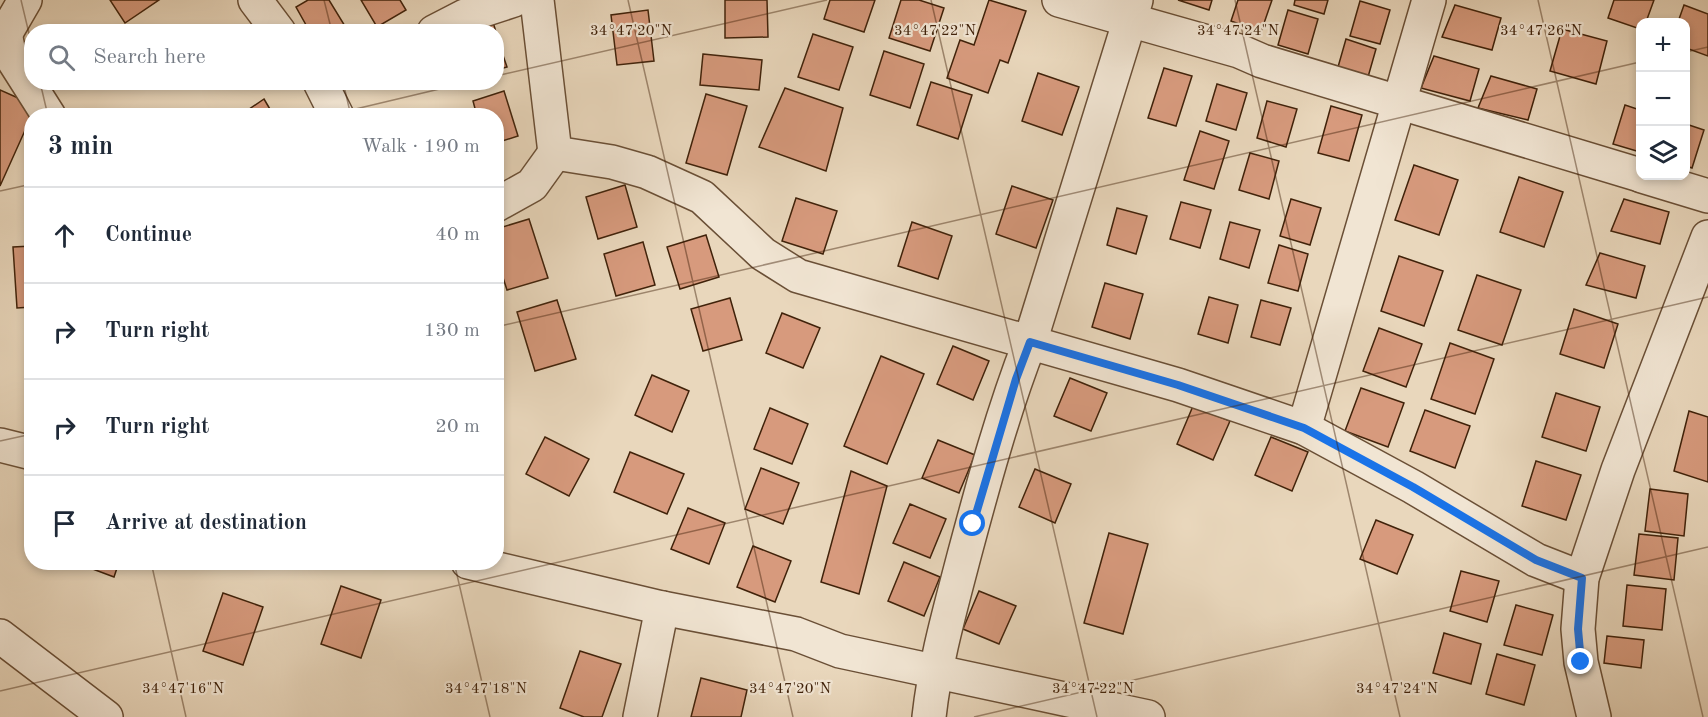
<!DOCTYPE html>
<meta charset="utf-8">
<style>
body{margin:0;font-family:"Old Standard TT",serif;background:#f6f6f7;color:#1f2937}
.controls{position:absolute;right:18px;top:18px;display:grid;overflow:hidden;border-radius:12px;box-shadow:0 3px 9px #0003}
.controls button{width:54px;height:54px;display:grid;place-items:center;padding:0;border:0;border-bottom:2px solid #e0e1e3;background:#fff;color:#1f2937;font:30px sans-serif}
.stop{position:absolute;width:18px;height:18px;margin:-14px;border:4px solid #1a73e8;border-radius:50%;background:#fff}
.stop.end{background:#1a73e8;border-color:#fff;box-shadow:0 2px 6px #0008}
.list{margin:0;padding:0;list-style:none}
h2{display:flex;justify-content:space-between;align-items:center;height:78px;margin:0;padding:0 24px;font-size:26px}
h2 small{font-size:20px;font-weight:400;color:#747a83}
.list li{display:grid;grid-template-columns:39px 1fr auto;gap:18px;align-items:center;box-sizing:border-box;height:96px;padding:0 24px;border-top:2px solid #e0e1e3}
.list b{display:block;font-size:22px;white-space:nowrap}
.list em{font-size:20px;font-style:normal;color:#747a83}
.icon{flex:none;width:33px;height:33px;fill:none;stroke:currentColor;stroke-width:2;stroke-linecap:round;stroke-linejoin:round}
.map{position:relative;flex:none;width:1708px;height:717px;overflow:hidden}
.search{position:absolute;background:#fff;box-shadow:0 3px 9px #0003;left:24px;top:24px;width:480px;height:66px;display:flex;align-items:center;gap:15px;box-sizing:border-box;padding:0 21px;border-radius:24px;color:#747a83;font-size:22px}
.panel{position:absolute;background:#fff;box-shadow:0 3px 9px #0003;left:24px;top:108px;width:480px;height:462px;border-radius:24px}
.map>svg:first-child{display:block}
</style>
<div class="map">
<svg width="1708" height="717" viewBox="0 0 1708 717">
<rect width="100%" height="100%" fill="#e9d7bc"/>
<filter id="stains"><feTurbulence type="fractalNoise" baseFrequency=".00333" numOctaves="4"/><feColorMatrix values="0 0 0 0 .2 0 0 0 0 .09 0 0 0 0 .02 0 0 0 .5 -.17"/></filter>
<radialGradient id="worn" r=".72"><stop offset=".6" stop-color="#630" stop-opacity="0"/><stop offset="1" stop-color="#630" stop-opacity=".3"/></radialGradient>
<g fill="#d79a7d" stroke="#40220a" stroke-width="1.5">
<polygon points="110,0 159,0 125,23"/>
<polygon points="308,0 329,0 348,31 310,32 296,7"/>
<polygon points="361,0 400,0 406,10 377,27"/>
<polygon points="725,0 767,0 768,37 725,38"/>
<polygon points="830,0 875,0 864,32 824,19"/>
<polygon points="901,0 919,0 944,8 930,51 889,38"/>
<polygon points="989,0 1026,11 1008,63 1000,60 988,93 947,78 960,40 974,45"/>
<polygon points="1178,0 1212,0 1209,10"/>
<polygon points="1238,0 1272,0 1261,32 1231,21"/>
<polygon points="1295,0 1328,0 1324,14 1294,5"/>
<polygon points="1614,0 1654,0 1646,22 1640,22 1640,29 1608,18"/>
<polygon points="1360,1 1390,10 1380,44 1350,36"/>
<polygon points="1455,5 1501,18 1492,50 1442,37"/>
<polygon points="1684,5 1708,14 1708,56 1686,48 1686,22 1678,22"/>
<polygon points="648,10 654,61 617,65 611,15"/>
<polygon points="1288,10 1318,19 1308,54 1278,45"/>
<polygon points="493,22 496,32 463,32"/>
<polygon points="1562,29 1607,41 1596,84 1550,71"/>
<polygon points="813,34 853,47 839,90 798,77"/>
<polygon points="496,35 507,67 496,70"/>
<polygon points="1346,39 1376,49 1366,84 1336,74"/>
<polygon points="884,51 924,64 910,108 870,95"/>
<polygon points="703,54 762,60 759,90 700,85"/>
<polygon points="1434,56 1479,69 1470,101 1421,88"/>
<polygon points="1164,68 1192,76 1176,126 1148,118"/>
<polygon points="1038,73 1079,87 1062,135 1022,121"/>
<polygon points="1491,76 1537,89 1528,120 1478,108"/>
<polygon points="931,82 972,95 958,139 917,125"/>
<polygon points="1217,84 1247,93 1236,130 1206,121"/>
<polygon points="785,88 843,108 826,171 759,147"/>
<polygon points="0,90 36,106 0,186"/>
<polygon points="504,91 518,136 496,143 496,116 477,116 473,101"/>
<polygon points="706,94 747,106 727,175 686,163"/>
<polygon points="264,99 274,116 239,116"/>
<polygon points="1267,101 1297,109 1286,147 1257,138"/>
<polygon points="1625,105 1640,110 1640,152 1613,144"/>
<polygon points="1331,106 1362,115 1349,161 1318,153"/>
<polygon points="1686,124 1704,130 1692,168 1686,166"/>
<polygon points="1200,131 1229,141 1214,189 1184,180"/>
<polygon points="1250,153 1279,161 1269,199 1239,190"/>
<polygon points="1414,165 1458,180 1439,235 1395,220"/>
<polygon points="1519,177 1563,192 1544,247 1500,232"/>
<polygon points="625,185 637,227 598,239 586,197"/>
<polygon points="1012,186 1053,200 1036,248 996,234"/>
<polygon points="796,198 837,211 823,254 782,241"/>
<polygon points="1291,199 1321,208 1310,245 1280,236"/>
<polygon points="1624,199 1669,212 1660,244 1611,231"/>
<polygon points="1181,202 1211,210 1200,248 1170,239"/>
<polygon points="1117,208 1147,216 1136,254 1107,245"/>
<polygon points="529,219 548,278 507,290 496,256 496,229"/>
<polygon points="912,222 952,236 938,279 898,266"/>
<polygon points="1230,222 1260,230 1249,268 1220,259"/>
<polygon points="706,235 719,277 680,289 667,247"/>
<polygon points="643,242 655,285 616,296 604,254"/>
<polygon points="1279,245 1308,254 1298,291 1268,283"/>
<polygon points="32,246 32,307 17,308 13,247"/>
<polygon points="1600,253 1645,266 1636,298 1586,285"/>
<polygon points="1399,256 1443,271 1424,326 1381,311"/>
<polygon points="1477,275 1521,290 1502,345 1458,330"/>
<polygon points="1105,283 1143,294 1130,339 1092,327"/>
<polygon points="1209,297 1238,305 1228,343 1198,334"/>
<polygon points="730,298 742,340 703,351 691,309"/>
<polygon points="557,300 576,359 535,371 517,312"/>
<polygon points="1261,300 1291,308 1280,345 1251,337"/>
<polygon points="1574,309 1618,324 1604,368 1560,354"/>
<polygon points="782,313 820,328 803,368 766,353"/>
<polygon points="1379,328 1422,344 1406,387 1363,371"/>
<polygon points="1450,343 1494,359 1475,414 1431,399"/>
<polygon points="953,346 989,361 973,400 937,384"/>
<polygon points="881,356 924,374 887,464 844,446"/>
<polygon points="652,375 689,391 672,432 635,415"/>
<polygon points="1070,378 1107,393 1091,431 1054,416"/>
<polygon points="1361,388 1404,403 1388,447 1345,431"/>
<polygon points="1556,393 1600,407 1586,451 1542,437"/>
<polygon points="1193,406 1230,421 1213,460 1177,444"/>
<polygon points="770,408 808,424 792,464 754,449"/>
<polygon points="1425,410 1470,426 1455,468 1410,451"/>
<polygon points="1689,411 1708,417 1708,482 1674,471"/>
<polygon points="545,437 589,459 569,496 526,474"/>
<polygon points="1271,437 1308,452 1292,491 1255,475"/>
<polygon points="938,440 975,455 959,493 922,478"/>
<polygon points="630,452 684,474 667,514 614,492"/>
<polygon points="1536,461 1581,475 1566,520 1522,506"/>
<polygon points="761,468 799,483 783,524 745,509"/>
<polygon points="1035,469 1071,484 1055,523 1019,507"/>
<polygon points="851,471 887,486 859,594 821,582"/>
<polygon points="1650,489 1688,494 1684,536 1645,531"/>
<polygon points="910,504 946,519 930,558 893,543"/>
<polygon points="688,508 725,523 709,564 671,549"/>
<polygon points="1376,520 1413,535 1397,574 1360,559"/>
<polygon points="1109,533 1148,544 1123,634 1084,623"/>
<polygon points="1639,534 1678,538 1674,580 1634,575"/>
<polygon points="753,546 791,561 775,602 737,587"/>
<polygon points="74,562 119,562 114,577"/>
<polygon points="904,562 940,577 924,616 888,601"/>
<polygon points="1461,571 1499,581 1487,622 1450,611"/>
<polygon points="1627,585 1666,589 1662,630 1623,626"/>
<polygon points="341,586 381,600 361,658 321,644"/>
<polygon points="979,591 1016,606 999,644 963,629"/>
<polygon points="223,593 263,607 243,665 203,651"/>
<polygon points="1516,605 1553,615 1542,655 1504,645"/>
<polygon points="1444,633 1481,644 1471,684 1433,673"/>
<polygon points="1607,636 1644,640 1641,668 1604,663"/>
<polygon points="580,651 621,664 602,717 584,717 560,708"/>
<polygon points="1497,654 1535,665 1524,705 1486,694"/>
<polygon points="701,678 747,690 741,717 691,717"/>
</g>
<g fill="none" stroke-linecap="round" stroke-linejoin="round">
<g stroke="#6a4f36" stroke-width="36">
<g id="minor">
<polyline points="255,0 279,32"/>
<polyline points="537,0 555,153 612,162 647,172 702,197 763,254 798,276 1178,385 1304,428 1413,487 1536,560 1582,578"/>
<polyline points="1059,0 1239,51 1262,61 1640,175"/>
<polyline points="0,32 5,33 9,53 49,116"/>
<polyline points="434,32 465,16 514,0"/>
<polyline points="0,43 25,0"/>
<polyline points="320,82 337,116"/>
<polyline points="1642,176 1708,196"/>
<polyline points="496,205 532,185 555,153"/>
<polyline points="1304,428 1429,0"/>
<polyline points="0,445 32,453"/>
<polyline points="468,562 662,608 796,634 840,651 1148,717"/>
<polyline points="0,636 106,717"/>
<polyline points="640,717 662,608"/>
<path d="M929 717C935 662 950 610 964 556 983 485 1003 411 1030 342L1136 0"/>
<polyline points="1594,717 1581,662 1578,629 1582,578 1618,470 1708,237"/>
</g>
</g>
<use href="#minor" stroke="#f1e5d3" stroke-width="33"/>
</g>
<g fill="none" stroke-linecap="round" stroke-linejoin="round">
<polyline stroke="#1a73e8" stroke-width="8" points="973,524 1016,379 1030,342 1178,385 1304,428 1413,487 1536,560 1582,578 1578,629 1581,662"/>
</g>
<path fill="none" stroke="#40220a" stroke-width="1.5" stroke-opacity="0.45" d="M21 0 32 46M324 0 332 32M628 0 793 717M931 0 1097 717M1235 0 1400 717M1538 0 1703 717M1686 52 1708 47M496 76 827 0M40 82 48 116M343 82 351 116M326 116 469 82M0 191 32 184M496 327 1640 62M0 441 32 434M151 562 186 717M454 562 490 717M0 691 1708 297M974 717 1708 547"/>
<g font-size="15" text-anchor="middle" fill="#40220a" stroke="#f1e5d3" stroke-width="4.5" stroke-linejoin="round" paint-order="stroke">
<text x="631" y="35">34°47'20"N</text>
<text x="935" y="35">34°47'22"N</text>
<text x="1238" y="35">34°47'24"N</text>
<text x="1541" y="35">34°47'26"N</text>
<text x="183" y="693">34°47'16"N</text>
<text x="486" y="693">34°47'18"N</text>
<text x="790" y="693">34°47'20"N</text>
<text x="1093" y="693">34°47'22"N</text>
<text x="1397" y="693">34°47'24"N</text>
</g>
<rect width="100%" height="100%" filter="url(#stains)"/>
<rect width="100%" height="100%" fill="url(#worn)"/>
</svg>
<div class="controls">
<button>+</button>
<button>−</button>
<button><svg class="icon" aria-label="layers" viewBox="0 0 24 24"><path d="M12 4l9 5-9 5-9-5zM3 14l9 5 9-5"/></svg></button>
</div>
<div class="stop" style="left:973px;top:524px"></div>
<div class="stop end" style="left:1581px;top:662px"></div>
<div class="search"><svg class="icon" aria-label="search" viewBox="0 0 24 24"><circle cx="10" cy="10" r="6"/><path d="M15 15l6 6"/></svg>Search here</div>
<section class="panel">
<h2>3 min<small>Walk · 190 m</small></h2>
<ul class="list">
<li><svg class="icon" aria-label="ahead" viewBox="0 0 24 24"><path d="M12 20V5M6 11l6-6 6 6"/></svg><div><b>Continue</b></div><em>40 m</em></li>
<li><svg class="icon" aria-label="right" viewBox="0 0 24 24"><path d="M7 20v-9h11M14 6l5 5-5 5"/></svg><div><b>Turn right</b></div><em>130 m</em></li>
<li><svg class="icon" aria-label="right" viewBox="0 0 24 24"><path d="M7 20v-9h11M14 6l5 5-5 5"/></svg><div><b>Turn right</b></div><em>20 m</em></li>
<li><svg class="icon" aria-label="arrive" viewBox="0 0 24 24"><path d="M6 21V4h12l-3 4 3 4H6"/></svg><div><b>Arrive at destination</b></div></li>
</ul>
</section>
</div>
